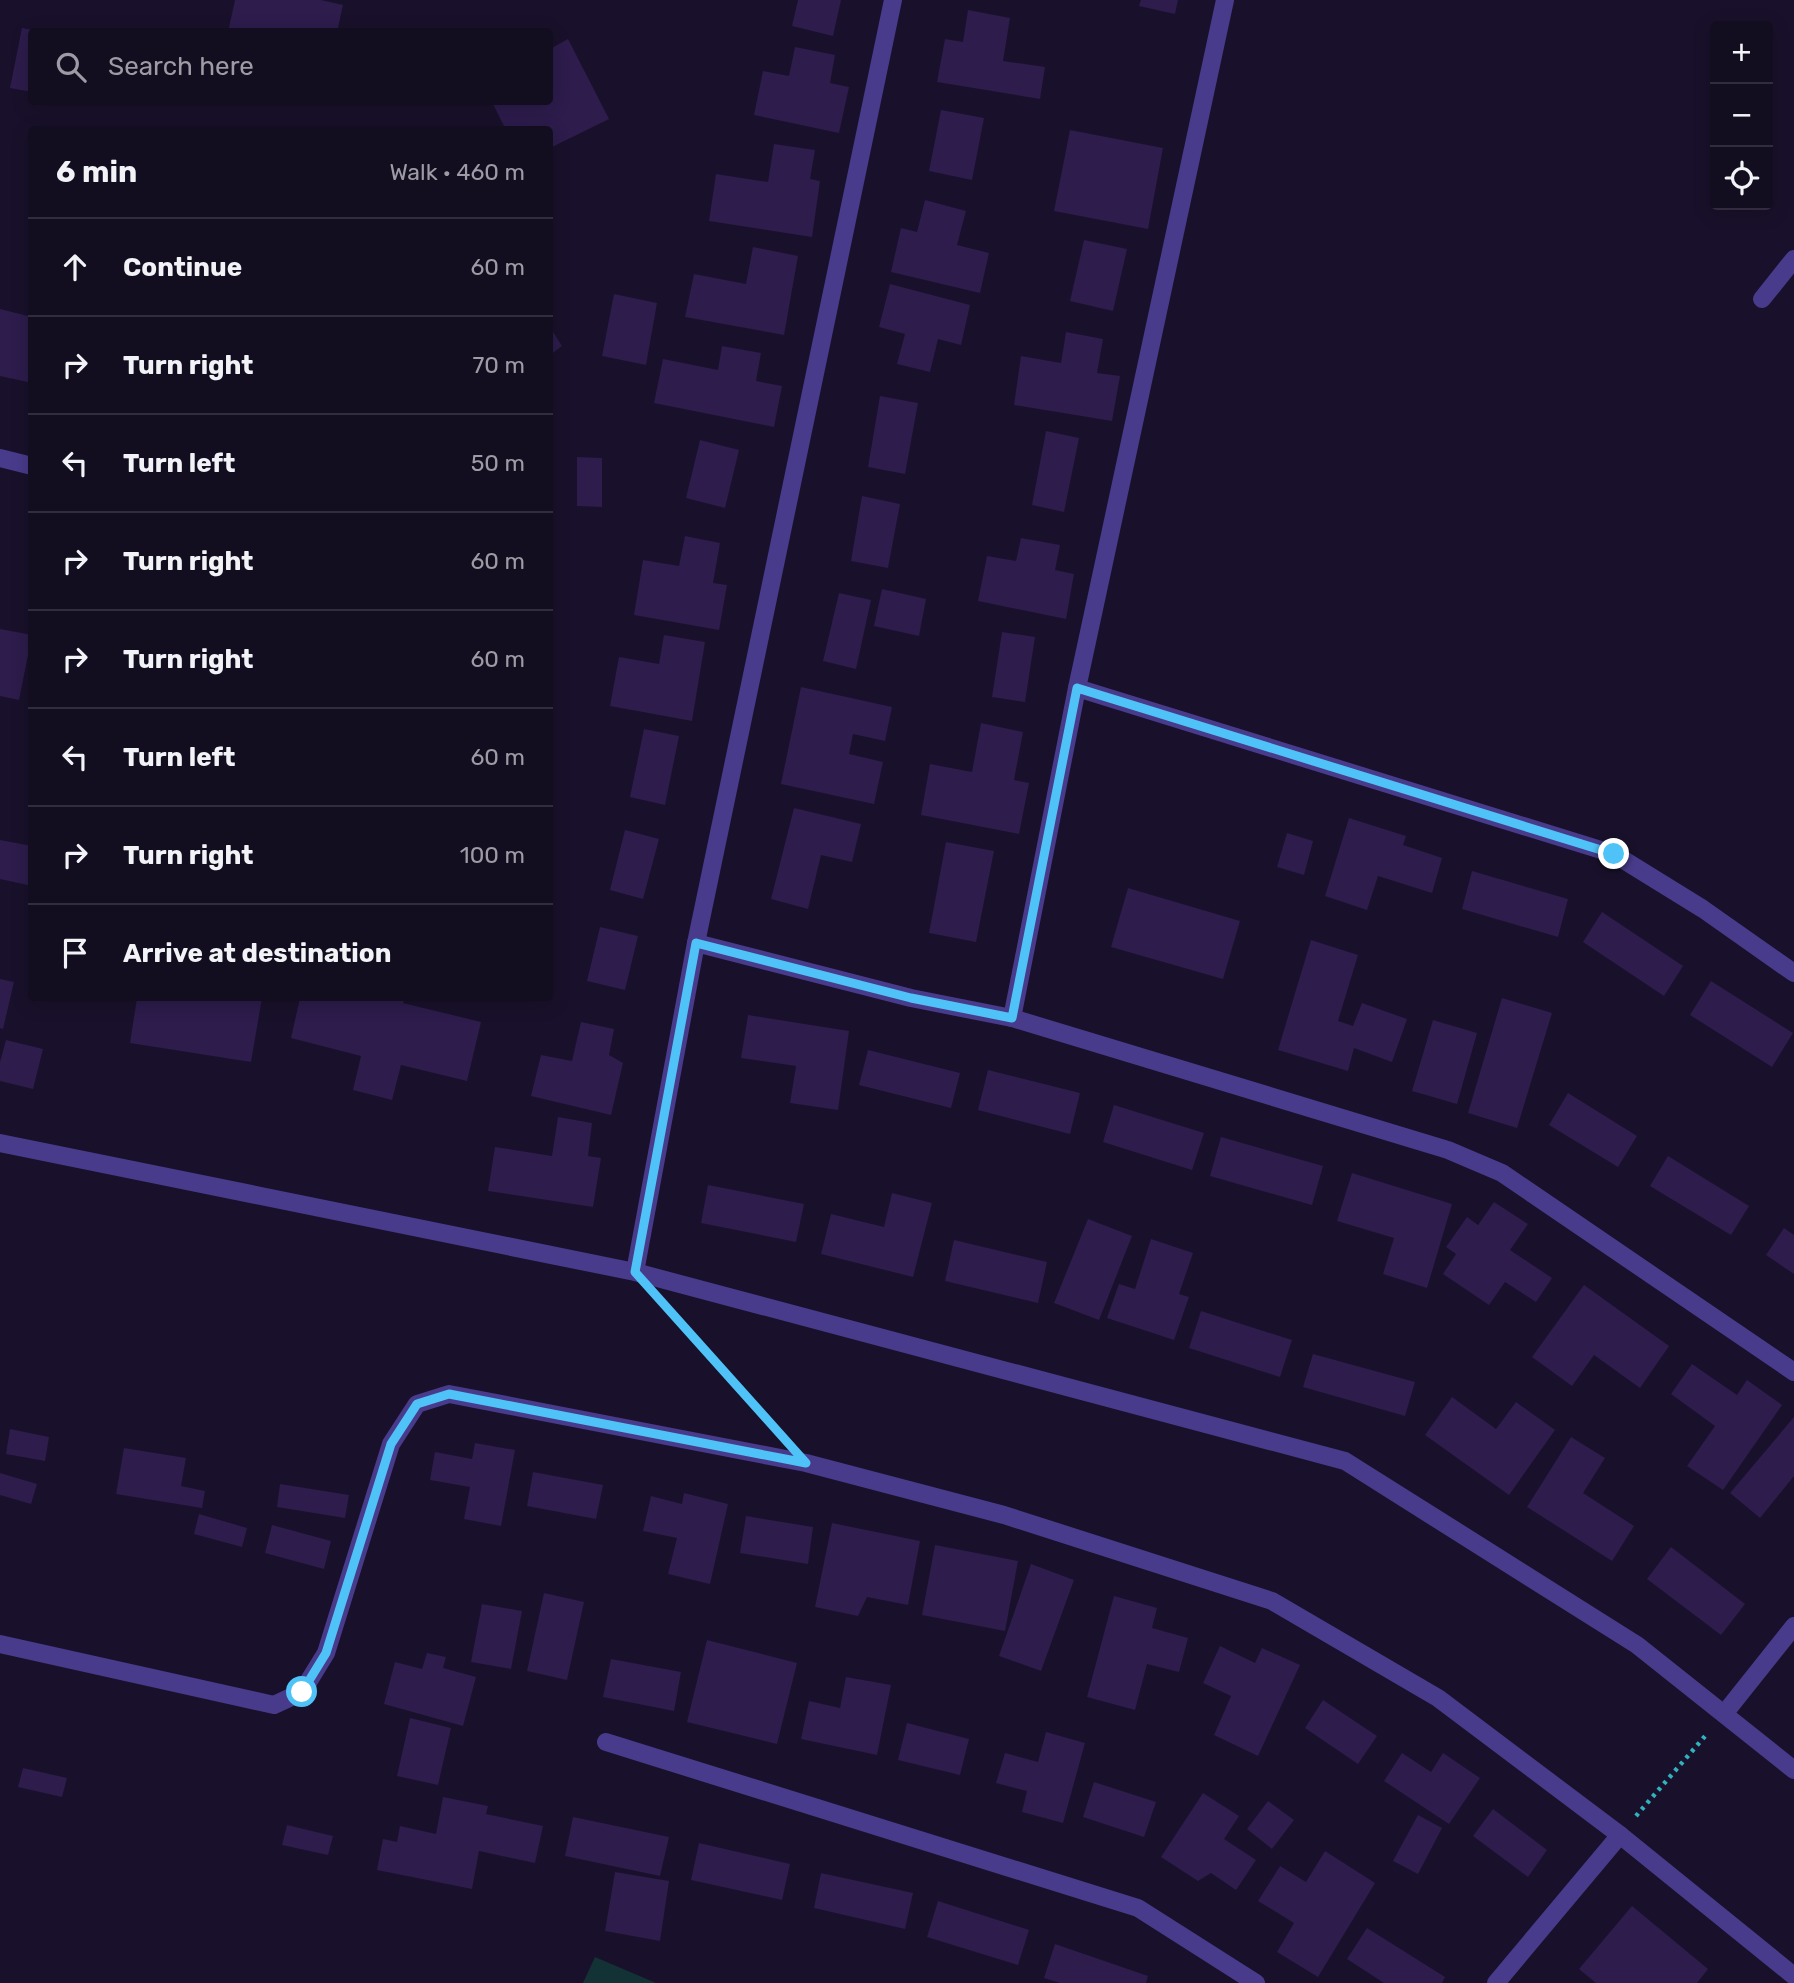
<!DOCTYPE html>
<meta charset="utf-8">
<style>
body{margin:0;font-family:Rubik,sans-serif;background:#201b2d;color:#f1f3f6}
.controls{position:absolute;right:21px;top:21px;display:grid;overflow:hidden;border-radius:7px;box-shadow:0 4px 18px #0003}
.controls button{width:63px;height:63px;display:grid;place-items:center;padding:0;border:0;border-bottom:2px solid #322d3e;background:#130d20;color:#f1f3f6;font:35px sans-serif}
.stop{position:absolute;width:21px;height:21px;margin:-16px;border:5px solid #4fc3f7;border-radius:50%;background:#fff}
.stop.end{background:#4fc3f7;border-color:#fff;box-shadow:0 2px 7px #0008}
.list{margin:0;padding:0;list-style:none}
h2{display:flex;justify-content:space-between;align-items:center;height:91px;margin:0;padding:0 28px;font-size:30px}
h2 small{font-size:23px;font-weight:400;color:#9d9ca5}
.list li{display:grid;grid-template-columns:46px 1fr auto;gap:21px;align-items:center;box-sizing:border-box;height:98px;padding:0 28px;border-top:2px solid #322d3e}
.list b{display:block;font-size:26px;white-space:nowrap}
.list em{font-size:23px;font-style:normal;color:#9d9ca5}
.icon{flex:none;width:38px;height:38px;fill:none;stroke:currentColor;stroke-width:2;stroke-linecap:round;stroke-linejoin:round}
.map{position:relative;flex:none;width:1794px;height:1983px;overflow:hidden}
.search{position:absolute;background:#130d20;box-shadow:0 4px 18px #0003;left:28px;top:28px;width:525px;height:77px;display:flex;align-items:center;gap:18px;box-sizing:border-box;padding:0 24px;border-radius:7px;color:#9d9ca5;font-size:26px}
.panel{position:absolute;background:#130d20;box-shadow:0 4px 18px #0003;left:28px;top:126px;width:525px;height:875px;border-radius:7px}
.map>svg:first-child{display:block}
</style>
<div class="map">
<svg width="1794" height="1983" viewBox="0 0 1794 1983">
<rect width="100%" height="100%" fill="#19112b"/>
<polygon fill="#133235" points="595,1957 656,1983 583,1983"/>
<g fill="#2d1c4c">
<polygon points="235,0 321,0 343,5 337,32 228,32"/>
<polygon points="798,0 841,0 833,36 792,26"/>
<polygon points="1141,0 1178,0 1175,14 1139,6"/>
<polygon points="968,10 1010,18 1003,61 1045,67 1040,99 937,82 945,39 963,42"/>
<polygon points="22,28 32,30 32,92 10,88"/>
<polygon points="568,39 609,119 550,148 550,130 506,130 492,102 550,102 550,49"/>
<polygon points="795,47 835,55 830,83 849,87 839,133 754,115 763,71 789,76"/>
<polygon points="941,110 984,118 972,180 929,171"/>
<polygon points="1070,130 1163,148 1148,229 1054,211"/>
<polygon points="774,144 815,150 810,179 820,181 812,237 709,221 716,174 768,182"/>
<polygon points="925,200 966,211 957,245 989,253 980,293 891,272 901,228 917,232"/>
<polygon points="1084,240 1127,249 1113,311 1070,301"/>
<polygon points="753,247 798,256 784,335 685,317 694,274 746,284"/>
<polygon points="890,284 970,305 961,345 938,339 930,372 897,364 905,334 879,327"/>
<polygon points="614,294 657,303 646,365 602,356"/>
<polygon points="0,309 32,317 32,383 0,376"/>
<polygon points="550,327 562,346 550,355"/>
<polygon points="1066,332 1103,339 1097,373 1120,376 1112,421 1014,405 1021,356 1061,363"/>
<polygon points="722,346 761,353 756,381 782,386 774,427 654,403 663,359 718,370"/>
<polygon points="880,396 918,403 905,474 868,467"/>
<polygon points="1046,431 1079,438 1064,512 1032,505"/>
<polygon points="700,440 739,450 725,508 686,498"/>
<polygon points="577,457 602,458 602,507 577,506"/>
<polygon points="862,496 900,504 888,568 851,561"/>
<polygon points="685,536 720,543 713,583 727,585 719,630 634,615 643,560 679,566"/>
<polygon points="1021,538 1060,545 1055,570 1074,574 1066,619 978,601 987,556 1016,561"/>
<polygon points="882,589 926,599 919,636 874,626"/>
<polygon points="839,593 871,600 856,669 823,661"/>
<polygon points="0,629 32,635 19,700 0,696"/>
<polygon points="1002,632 1035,637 1025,702 992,697"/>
<polygon points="664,635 705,642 692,721 610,706 619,657 659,664"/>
<polygon points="801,687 892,707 885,741 853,734 849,754 883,762 874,804 781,784"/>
<polygon points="981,723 1023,732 1014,780 1029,783 1019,834 921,815 930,764 972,772"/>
<polygon points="644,729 679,736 665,805 630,797"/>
<polygon points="794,808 861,824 852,862 821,855 808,909 771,899"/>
<polygon points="1349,818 1406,836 1403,845 1442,858 1432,893 1378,876 1367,910 1325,896"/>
<polygon points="625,830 659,839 643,899 610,890"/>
<polygon points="1287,833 1313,841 1304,875 1277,867"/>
<polygon points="0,840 32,846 32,886 0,879"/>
<polygon points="946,842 994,851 976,942 929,933"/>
<polygon points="1472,871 1568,899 1558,937 1462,909"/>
<polygon points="1128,888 1240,921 1223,979 1111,947"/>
<polygon points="1602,912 1683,966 1664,996 1583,942"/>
<polygon points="600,927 638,936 625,990 587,981"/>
<polygon points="1311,940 1358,955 1338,1021 1353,1026 1362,1003 1407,1019 1392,1062 1354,1048 1348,1071 1278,1050"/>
<polygon points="0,979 14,982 3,1029 0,1028"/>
<polygon points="1711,981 1793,1033 1772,1067 1690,1015"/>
<polygon points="137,998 262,998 251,1062 130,1043"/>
<polygon points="300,998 405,998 403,1003 481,1022 467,1081 401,1065 392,1100 353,1090 361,1056 291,1038"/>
<polygon points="1502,998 1552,1013 1517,1128 1468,1113"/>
<polygon points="748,1015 849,1031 838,1110 790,1103 796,1066 741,1058"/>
<polygon points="1433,1020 1477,1033 1457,1104 1412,1091"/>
<polygon points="581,1022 614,1029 609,1055 623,1063 611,1115 531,1096 541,1055 572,1061"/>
<polygon points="6,1040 43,1049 33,1089 0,1081 0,1062"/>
<polygon points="868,1050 960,1073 951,1108 859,1085"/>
<polygon points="988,1070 1080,1093 1070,1134 978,1110"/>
<polygon points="1568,1093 1637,1136 1618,1167 1549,1125"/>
<polygon points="1114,1105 1204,1133 1192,1170 1103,1142"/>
<polygon points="558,1117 592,1123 588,1156 601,1158 593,1207 488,1191 495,1147 552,1156"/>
<polygon points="1221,1137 1323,1166 1312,1205 1210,1176"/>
<polygon points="1668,1156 1749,1206 1731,1235 1650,1186"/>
<polygon points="1352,1173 1452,1204 1427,1288 1383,1274 1394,1238 1337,1221"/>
<polygon points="708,1185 804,1204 796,1242 701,1223"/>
<polygon points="892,1193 932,1203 913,1277 821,1254 831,1214 884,1227"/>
<polygon points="1494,1202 1528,1224 1510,1250 1552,1278 1536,1302 1505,1282 1489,1305 1443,1274 1456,1254 1446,1247 1467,1217 1478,1225"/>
<polygon points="1088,1219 1132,1236 1099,1320 1054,1303"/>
<polygon points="1784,1228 1794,1235 1794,1274 1766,1255"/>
<polygon points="1151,1239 1193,1253 1179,1294 1189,1297 1174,1340 1107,1318 1119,1284 1135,1289"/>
<polygon points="954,1240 1047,1262 1038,1303 945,1281"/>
<polygon points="1584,1285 1669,1346 1640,1388 1594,1355 1572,1386 1532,1357"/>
<polygon points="1201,1311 1292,1340 1280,1377 1189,1348"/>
<polygon points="1313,1354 1415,1382 1405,1416 1303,1387"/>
<polygon points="1692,1364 1737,1395 1747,1380 1782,1405 1723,1490 1687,1466 1715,1426 1671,1394"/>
<polygon points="1452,1397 1496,1429 1516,1402 1555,1430 1509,1495 1425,1435"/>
<polygon points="1794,1417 1794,1476 1760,1518 1730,1493"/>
<polygon points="10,1429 49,1437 45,1461 6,1454"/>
<polygon points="1571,1437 1605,1458 1583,1493 1634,1526 1612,1561 1527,1507"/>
<polygon points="475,1443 515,1450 501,1526 464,1519 470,1487 430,1480 435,1452 472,1459"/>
<polygon points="124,1448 186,1458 181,1486 205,1491 202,1508 116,1494"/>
<polygon points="533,1472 603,1485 596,1519 527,1506"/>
<polygon points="0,1473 37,1484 31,1504 0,1495"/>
<polygon points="280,1484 349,1495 345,1518 277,1507"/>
<polygon points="684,1493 728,1504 710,1584 668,1574 677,1538 643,1531 651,1496 682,1504"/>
<polygon points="199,1514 247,1528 242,1547 194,1534"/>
<polygon points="746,1516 813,1527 808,1564 740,1553"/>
<polygon points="832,1523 920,1541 908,1605 867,1597 858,1616 815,1607"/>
<polygon points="272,1525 331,1541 324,1569 265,1553"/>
<polygon points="935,1545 1018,1561 1005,1631 922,1615"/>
<polygon points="1671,1547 1745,1604 1721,1635 1647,1579"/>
<polygon points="1031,1564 1074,1580 1041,1671 999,1656"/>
<polygon points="544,1593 584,1602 567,1680 527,1671"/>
<polygon points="1114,1596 1157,1608 1152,1628 1188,1638 1179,1672 1147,1664 1135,1710 1087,1697"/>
<polygon points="482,1604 522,1611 511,1669 471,1662"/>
<polygon points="707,1640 797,1663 777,1744 687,1722"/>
<polygon points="1220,1646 1255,1663 1262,1648 1300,1665 1258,1756 1214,1735 1231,1696 1203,1683"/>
<polygon points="427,1653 446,1657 443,1668 476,1677 463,1726 384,1704 395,1662 422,1669"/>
<polygon points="611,1659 681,1672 674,1711 603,1697"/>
<polygon points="846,1677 891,1685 877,1755 801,1739 809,1701 840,1708"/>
<polygon points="1323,1700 1377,1736 1358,1764 1305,1728"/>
<polygon points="410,1718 451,1728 438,1785 397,1776"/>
<polygon points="907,1723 969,1739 960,1775 898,1760"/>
<polygon points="1046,1732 1085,1743 1063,1823 1022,1812 1027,1791 996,1783 1005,1753 1038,1762"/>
<polygon points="1402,1753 1431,1772 1443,1753 1480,1778 1449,1824 1384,1781"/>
<polygon points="23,1768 67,1778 62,1797 18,1787"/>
<polygon points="1094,1782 1156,1802 1144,1837 1083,1817"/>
<polygon points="1203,1793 1239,1816 1224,1839 1256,1860 1236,1890 1211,1873 1198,1881 1161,1857"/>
<polygon points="443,1797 488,1806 486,1814 543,1826 535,1863 479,1851 472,1889 377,1870 383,1839 397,1842 400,1826 436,1834"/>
<polygon points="1268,1801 1294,1820 1272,1849 1247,1829"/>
<polygon points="1493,1809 1547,1850 1528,1877 1473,1836"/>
<polygon points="1418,1815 1442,1828 1418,1874 1393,1861"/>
<polygon points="573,1817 669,1837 660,1876 565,1856"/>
<polygon points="287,1825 333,1836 328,1855 282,1845"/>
<polygon points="699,1843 790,1864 782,1900 691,1880"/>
<polygon points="1325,1851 1375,1883 1318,1977 1277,1952 1294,1923 1258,1901 1280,1866 1306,1882"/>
<polygon points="615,1872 669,1881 660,1941 605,1931"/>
<polygon points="821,1873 913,1893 905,1929 814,1908"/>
<polygon points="938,1901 1029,1930 1018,1965 927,1937"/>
<polygon points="1632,1906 1708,1969 1697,1983 1596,1983 1579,1969"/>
<polygon points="1367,1928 1445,1977 1442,1983 1384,1983 1347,1959"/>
<polygon points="1055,1944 1148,1976 1146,1983 1060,1983 1044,1978"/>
</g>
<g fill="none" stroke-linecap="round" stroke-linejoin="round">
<g stroke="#2fb3bf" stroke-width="4.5" stroke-dasharray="3.5 5" stroke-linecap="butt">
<polyline points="672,1312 778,1430"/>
<polyline points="1636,1816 1706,1735"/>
</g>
<g stroke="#493b8b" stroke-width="18">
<polyline points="1225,0 1077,688 1614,854 1703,909 1794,973"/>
<polyline points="1762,299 1794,259"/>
<polyline points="0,458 32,466"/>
<polyline points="696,943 911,998 1012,1018 1448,1150 1502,1173 1794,1372"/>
<polyline points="1012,1018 1077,688"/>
<polyline points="0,1143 635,1272 1345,1461 1637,1645 1794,1770"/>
<polyline points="635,1272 696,943 893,0"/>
<polyline points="0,1644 274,1705 302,1692 326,1653 391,1444 417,1404 449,1394 806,1463 1004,1515 1272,1601 1438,1698 1620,1835 1794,1976"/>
<polyline points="1724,1714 1794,1626"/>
<polyline points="606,1742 1138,1908 1256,1983"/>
<polyline points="1496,1983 1620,1835"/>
</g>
</g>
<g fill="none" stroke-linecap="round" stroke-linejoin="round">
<polyline stroke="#4fc3f7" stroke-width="9" points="302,1692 326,1653 391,1444 417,1404 449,1394 806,1463 635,1272 696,943 911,998 1012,1018 1077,688 1614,854"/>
</g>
</svg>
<div class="controls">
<button>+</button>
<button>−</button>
<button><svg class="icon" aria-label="locate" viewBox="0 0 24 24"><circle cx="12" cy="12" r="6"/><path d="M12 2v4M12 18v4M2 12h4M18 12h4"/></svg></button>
</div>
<div class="stop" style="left:302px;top:1692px"></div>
<div class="stop end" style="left:1614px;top:854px"></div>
<div class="search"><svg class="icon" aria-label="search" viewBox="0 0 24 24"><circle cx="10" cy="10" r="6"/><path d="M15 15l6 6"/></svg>Search here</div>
<section class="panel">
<h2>6 min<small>Walk · 460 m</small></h2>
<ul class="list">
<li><svg class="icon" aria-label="ahead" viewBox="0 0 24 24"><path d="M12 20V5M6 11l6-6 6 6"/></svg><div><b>Continue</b></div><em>60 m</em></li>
<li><svg class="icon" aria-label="right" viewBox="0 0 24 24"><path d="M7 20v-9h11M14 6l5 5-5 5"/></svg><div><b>Turn right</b></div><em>70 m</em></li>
<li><svg class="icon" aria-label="left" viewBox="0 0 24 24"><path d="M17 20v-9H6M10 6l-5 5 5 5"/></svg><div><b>Turn left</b></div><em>50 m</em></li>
<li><svg class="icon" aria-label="right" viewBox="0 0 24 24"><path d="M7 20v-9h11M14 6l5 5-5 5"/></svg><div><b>Turn right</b></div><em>60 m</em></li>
<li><svg class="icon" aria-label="right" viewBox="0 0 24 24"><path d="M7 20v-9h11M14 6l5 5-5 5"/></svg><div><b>Turn right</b></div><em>60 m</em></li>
<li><svg class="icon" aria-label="left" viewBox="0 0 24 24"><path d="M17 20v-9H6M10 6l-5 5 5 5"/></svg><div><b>Turn left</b></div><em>60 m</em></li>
<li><svg class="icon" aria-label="right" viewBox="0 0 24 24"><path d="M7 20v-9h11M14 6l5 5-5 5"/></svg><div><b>Turn right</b></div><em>100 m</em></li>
<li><svg class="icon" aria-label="arrive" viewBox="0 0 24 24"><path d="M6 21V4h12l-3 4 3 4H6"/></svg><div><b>Arrive at destination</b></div></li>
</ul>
</section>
</div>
